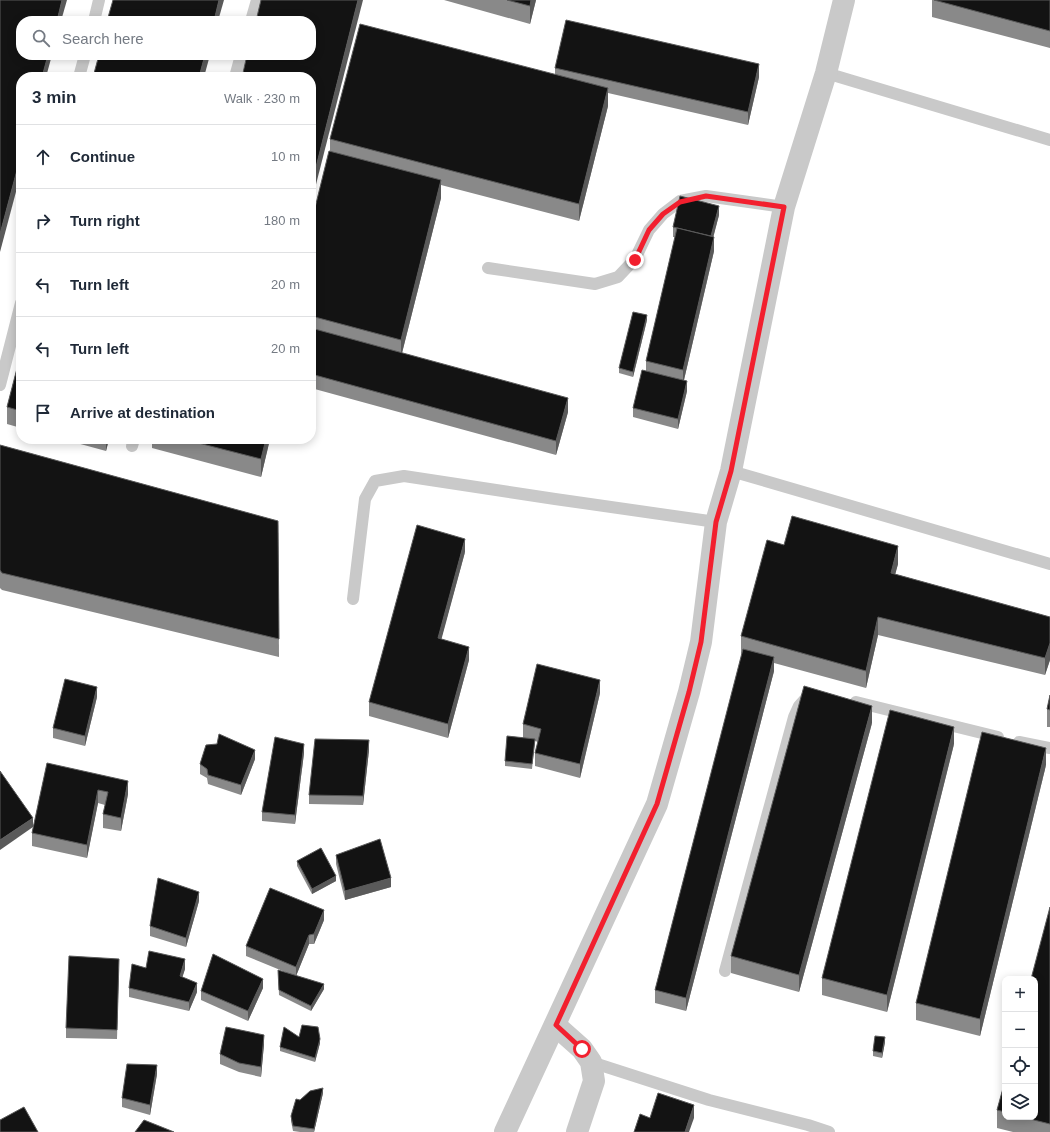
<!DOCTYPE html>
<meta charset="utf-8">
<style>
body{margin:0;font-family:Helvetica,sans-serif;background:#f6f6f7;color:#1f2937}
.controls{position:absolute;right:12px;bottom:12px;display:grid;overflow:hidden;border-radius:8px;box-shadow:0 2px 10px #0003}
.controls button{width:36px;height:36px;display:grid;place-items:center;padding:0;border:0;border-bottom:1px solid #e0e1e3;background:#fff;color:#1f2937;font:20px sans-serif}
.stop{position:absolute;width:12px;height:12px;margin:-9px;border:3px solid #f21f2e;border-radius:50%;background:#fff}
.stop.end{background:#f21f2e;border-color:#fff;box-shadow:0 1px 4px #0008}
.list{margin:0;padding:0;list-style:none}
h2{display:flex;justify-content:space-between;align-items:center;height:52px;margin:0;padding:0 16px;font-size:17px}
h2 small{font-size:13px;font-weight:400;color:#747a83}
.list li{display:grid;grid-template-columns:26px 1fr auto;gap:12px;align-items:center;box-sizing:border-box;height:64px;padding:0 16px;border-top:1px solid #e0e1e3}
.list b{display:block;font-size:15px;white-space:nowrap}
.list em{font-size:13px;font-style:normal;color:#747a83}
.icon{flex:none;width:22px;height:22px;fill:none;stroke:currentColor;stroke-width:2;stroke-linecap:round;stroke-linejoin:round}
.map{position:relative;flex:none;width:1050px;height:1132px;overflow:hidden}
.search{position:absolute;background:#fff;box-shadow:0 2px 10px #0003;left:16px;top:16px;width:300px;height:44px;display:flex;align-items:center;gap:10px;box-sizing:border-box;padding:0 14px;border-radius:16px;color:#747a83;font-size:15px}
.panel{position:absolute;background:#fff;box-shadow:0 2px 10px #0003;left:16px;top:72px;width:300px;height:372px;border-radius:16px}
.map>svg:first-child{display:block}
</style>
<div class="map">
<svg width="1050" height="1132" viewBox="0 0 1050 1132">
<rect width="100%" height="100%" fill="#fff"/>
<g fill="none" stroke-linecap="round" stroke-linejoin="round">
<g stroke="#c9c9c9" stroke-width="12">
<polyline points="94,21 99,0"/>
<polyline points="251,21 257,0"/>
<polyline points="826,73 1050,140"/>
<polyline points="79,77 85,55"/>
<polyline points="235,77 241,55"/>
<polyline points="488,268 595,284 618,277 635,259 649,230 663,214 680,201 706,196 784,207"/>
<polyline points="0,385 21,303"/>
<polyline points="132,446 134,439"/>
<polyline points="731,471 1050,564"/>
<polyline points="353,599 365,499 375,481 404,476 555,499 716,522"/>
<polyline points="856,702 998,737"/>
<polyline points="1019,742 1050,748"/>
<polyline points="725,971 794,717 799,706 808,696"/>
<polyline points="591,1062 709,1100 808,1125 829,1132"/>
</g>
<g stroke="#c9c9c9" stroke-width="22">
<polyline points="555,1025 582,1049 591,1062 594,1081 577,1132"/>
<polyline points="505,1132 657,804 689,692 701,642 716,522 731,471 784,207 826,73 844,0"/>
</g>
</g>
<g fill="#898989">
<polygon points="444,0 536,0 530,24"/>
<polygon points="932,0 1050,0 1050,48 932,17"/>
<polygon points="555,68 759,77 748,125 608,93 608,106 579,221 441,185 441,198 402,353 568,412 556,455 311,388 311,224 330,152 330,139 555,75"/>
<polygon points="719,215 713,237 714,251 684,380 687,391 678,429 633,417 633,408 646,371 646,361 675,237 673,237 673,227"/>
<polygon points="647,320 633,377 619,373 619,368"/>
<polygon points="21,353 21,428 7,424 7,407"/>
<polygon points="62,439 109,439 106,451"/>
<polygon points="152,439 270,439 261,477 152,448"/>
<polygon points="0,445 278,521 279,657 2,590 0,588"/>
<polygon points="784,545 898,564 895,574 1050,617 1050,660 1045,675 878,635 866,688 774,663 774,671 686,1011 655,1003 655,990 742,654 741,653 741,636"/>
<polygon points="465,552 441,639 469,660 448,738 369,716 369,702"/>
<polygon points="600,693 580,778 535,766 535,753 538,742 535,741 532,769 505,766 505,761 523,738 523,724"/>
<polygon points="1050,695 1050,727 1047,727 1047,709"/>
<polygon points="97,697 85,746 53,738 53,728"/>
<polygon points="872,723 799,992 731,973 731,956"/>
<polygon points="954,744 887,1012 822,995 822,978"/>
<polygon points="369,750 363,805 309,804 309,795"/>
<polygon points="304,753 295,824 262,821 262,812"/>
<polygon points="255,759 241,795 208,784 207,778 200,774 200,764"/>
<polygon points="47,763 128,794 121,831 103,828 103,814 105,805 98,803 87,858 32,846 32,833"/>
<polygon points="1046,765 980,1036 916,1020 916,1003"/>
<polygon points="336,855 391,887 345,900 336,864"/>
<polygon points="297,861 336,881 312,894 297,866"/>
<polygon points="199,901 186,947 150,936 150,926"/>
<polygon points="1050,907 1050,1132 1013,1132 997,1128 997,1110 1005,1081 1005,1117 1035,1117"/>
<polygon points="324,920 314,944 309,944 296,976 324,989 311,1011 279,995 278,970 290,974 246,956 246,946"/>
<polygon points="119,968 117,1039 66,1038 66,1028"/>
<polygon points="146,968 185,969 182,977 197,992 189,1011 129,997 129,988"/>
<polygon points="263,988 248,1021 201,1000 201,991"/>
<polygon points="299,1037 320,1043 315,1062 280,1051 280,1047"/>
<polygon points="885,1042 882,1058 873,1056 873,1051"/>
<polygon points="264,1044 261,1077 239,1072 220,1064 220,1054"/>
<polygon points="157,1074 150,1115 122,1107 122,1098"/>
<polygon points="323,1093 314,1132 300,1132 293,1131 291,1121 291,1116 300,1100"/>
</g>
<g fill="#5a5a5a">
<polygon points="62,0 67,0 61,21 57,21"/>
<polygon points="219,0 224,0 218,21 214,21"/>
<polygon points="358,0 363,0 311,204 311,187"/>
<polygon points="531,0 536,0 530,24 530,6"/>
<polygon points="48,55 52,55 46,77 42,77"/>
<polygon points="205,55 210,55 204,77 199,77"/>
<polygon points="759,64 759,77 748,125 748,112"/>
<polygon points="608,88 608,106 579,221 579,204"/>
<polygon points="21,155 21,173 0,252 0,234"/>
<polygon points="441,180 441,198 401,357 401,340"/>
<polygon points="719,206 719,215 711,246 711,237"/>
<polygon points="714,237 714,251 683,384 683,370"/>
<polygon points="647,315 647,320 633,377 633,372"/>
<polygon points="687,381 687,391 678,429 678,419"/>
<polygon points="568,398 568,412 556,455 556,441"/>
<polygon points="106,439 109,439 106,451"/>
<polygon points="266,439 270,439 261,477 261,459"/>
<polygon points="465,539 465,552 438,652 438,638"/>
<polygon points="898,546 898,564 891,590 891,573"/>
<polygon points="878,617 878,635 866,688 866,671"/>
<polygon points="1050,643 1050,660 1045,675 1045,658"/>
<polygon points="469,647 469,660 448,738 448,724"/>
<polygon points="774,657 774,671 686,1011 686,998"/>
<polygon points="600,680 600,693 580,778 580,764"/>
<polygon points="97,687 97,697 85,746 85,736"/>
<polygon points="872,706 872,723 799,992 799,975"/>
<polygon points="954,727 954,744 887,1012 887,995"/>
<polygon points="369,740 369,750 363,805 363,796"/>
<polygon points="304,744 304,753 295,824 295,815"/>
<polygon points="1046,748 1046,765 980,1036 980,1019"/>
<polygon points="255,750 255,759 241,795 241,785"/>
<polygon points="128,781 128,794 121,831 121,818"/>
<polygon points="98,790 98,803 87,858 87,845"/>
<polygon points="33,818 33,827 0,850 0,840"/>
<polygon points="336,876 336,881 312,894 312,889"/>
<polygon points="391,878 391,887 345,900 345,891"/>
<polygon points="199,892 199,901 186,947 186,938"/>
<polygon points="324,910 324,920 314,944 314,934"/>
<polygon points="309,935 309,944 296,976 296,967"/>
<polygon points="185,959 185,969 180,985 180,976"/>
<polygon points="263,979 263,988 248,1021 248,1011"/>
<polygon points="197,983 197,992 189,1011 189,1002"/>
<polygon points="324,984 324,989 311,1011 311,1006"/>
<polygon points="264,1035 264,1044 261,1077 261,1067"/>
<polygon points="885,1037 885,1042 882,1058 882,1053"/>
<polygon points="320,1039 320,1043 315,1062 315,1058"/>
<polygon points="157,1065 157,1074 150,1115 150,1105"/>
<polygon points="323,1088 323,1093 314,1132 314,1129"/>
<polygon points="694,1105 694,1118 689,1132 685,1132"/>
</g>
<g fill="#131313" stroke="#5a5a5a">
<polygon points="0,0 62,0 57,21 21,21 21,55 48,55 42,77 21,77 21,155 0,234"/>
<polygon points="113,0 219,0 214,21 107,21"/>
<polygon points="261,0 358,0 311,187 311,77 242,77 247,55 311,55 311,21 256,21"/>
<polygon points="507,0 531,0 530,6"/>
<polygon points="934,0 1050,0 1050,31"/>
<polygon points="566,20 759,64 748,112 555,68"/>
<polygon points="360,24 608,88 579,204 330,139"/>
<polygon points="99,55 205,55 199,77 93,77"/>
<polygon points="329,151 441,180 401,340 311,316 311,224"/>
<polygon points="680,196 719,206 711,236 673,227"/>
<polygon points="677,228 714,237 683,370 646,361"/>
<polygon points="633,312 647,315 633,372 619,368"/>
<polygon points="311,328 568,398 556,441 311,374"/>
<polygon points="21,353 21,411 7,407"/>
<polygon points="642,370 687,381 678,419 633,408"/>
<polygon points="183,439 266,439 261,459"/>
<polygon points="0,445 278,521 279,639 2,573 0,570"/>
<polygon points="792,516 898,546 891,573 1050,617 1050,643 1045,658 878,617 866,671 741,636 767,540 784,545"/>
<polygon points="417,525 465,539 438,638 469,647 448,724 369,702"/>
<polygon points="743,649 774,657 686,998 655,990"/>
<polygon points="537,664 600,680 580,764 535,753 541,729 523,724"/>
<polygon points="65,679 97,687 85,736 53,728"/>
<polygon points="804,686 872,706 799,975 731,956"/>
<polygon points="1050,695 1050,710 1047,709"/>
<polygon points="890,710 954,727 887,995 822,978"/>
<polygon points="982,732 1046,748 980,1019 916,1003"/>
<polygon points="219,734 255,750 241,785 208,775 207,769 200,764 206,745 217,744"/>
<polygon points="507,736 535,739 532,764 505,761"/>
<polygon points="275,737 304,744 295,815 262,812"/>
<polygon points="315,739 369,740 363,796 309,795"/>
<polygon points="47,763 128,781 121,818 103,814 108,792 98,790 87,845 32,833"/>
<polygon points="0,771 33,818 0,840"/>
<polygon points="380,839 391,878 345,891 336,855"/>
<polygon points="321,848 336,876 312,889 297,861"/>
<polygon points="158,878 199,892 186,938 150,926"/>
<polygon points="270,888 324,910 314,934 309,935 296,967 246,946"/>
<polygon points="1050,907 1050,1124 1022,1117 1035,1117 1035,979 1031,979"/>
<polygon points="149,951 185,959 180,976 197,983 189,1002 129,988 132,964 146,968"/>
<polygon points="213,954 263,979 248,1011 201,991"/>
<polygon points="69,956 119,959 117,1030 66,1028"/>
<polygon points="278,970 324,984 311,1006 279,990"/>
<polygon points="302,1025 318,1027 320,1039 315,1058 280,1047 284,1027 299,1037"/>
<polygon points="226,1027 264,1035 261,1067 239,1063 220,1054"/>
<polygon points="875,1036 885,1037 882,1053 873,1051"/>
<polygon points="127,1064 157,1065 150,1105 122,1098"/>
<polygon points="1005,1081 1005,1112 997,1110"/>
<polygon points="323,1088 314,1129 293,1126 291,1116 296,1099 300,1100 310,1091"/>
<polygon points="658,1093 694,1105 685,1132 634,1132 640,1114 650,1118"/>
<polygon points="24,1107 38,1132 0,1132 0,1120"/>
<polygon points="144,1120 174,1132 135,1132"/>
</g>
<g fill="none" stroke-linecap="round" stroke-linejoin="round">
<polyline stroke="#f21f2e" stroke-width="5" points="582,1049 556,1025 657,804 689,692 701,642 716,522 731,471 784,207 706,196 680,202 663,214 649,230 635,260"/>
</g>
</svg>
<div class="controls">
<button>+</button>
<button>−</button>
<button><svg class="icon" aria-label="locate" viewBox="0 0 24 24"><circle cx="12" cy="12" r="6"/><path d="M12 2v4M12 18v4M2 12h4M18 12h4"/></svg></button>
<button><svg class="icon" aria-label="layers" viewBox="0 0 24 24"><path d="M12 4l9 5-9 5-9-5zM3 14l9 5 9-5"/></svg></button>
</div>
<div class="stop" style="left:582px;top:1049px"></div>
<div class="stop end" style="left:635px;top:260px"></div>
<div class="search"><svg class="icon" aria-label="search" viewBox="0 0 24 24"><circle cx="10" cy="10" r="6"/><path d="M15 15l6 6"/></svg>Search here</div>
<section class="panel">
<h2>3 min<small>Walk · 230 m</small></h2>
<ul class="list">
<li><svg class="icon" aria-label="ahead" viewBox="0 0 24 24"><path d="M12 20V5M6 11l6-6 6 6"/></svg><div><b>Continue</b></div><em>10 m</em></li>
<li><svg class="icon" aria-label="right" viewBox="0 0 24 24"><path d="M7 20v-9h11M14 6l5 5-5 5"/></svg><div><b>Turn right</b></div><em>180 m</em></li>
<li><svg class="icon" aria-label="left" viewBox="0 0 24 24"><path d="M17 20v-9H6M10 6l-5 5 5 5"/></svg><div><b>Turn left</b></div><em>20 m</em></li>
<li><svg class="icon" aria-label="left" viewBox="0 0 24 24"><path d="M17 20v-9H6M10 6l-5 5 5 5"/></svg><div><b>Turn left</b></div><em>20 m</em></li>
<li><svg class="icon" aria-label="arrive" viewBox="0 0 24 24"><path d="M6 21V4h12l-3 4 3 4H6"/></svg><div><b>Arrive at destination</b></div></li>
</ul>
</section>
</div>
